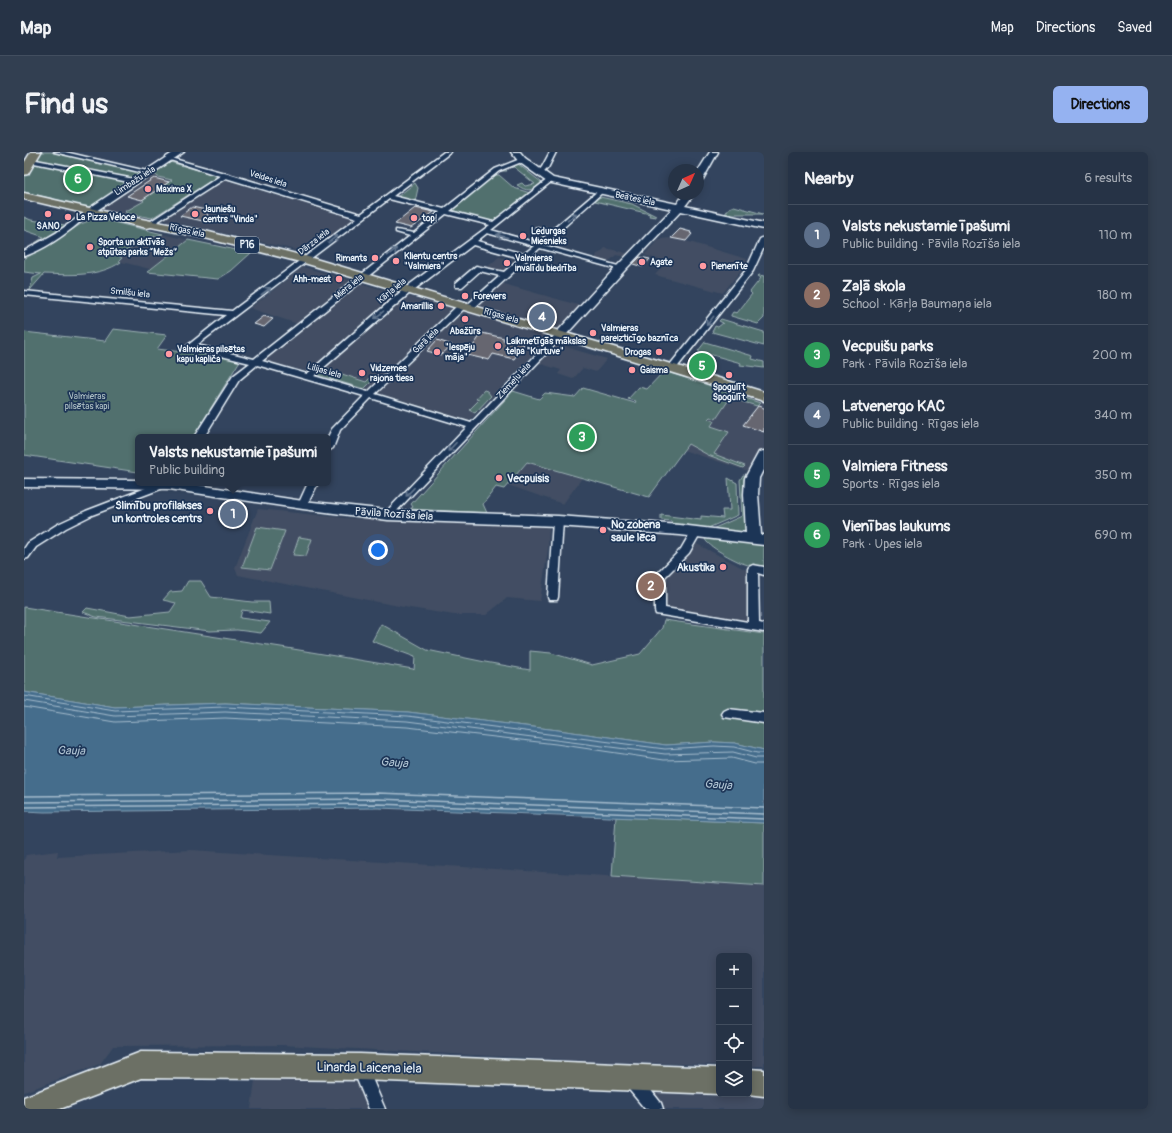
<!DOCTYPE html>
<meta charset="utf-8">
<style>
body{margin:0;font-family:Pangolin,sans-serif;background:#323f51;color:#f1f3f6}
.controls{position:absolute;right:12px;bottom:12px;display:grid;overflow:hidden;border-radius:6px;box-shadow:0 2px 10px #0003}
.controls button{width:36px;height:36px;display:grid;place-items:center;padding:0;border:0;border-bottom:1px solid #424e5f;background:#263346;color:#f1f3f6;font:20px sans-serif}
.compass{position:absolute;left:644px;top:12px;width:36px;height:36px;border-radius:50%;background:#263346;box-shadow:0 2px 10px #0003;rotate:45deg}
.you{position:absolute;left:354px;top:398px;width:14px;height:14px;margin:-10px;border:3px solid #fff;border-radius:50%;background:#1a73e8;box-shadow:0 0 0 6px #1a73e833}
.badge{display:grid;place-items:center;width:26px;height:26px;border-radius:50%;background:#95b2f1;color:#fff;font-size:13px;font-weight:700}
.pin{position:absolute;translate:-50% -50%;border:2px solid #fff;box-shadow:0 1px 4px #0006}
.popup{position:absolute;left:111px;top:282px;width:196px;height:52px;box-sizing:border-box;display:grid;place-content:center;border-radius:6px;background:#263346;filter:drop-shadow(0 1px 3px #0005);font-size:13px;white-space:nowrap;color:#a4aab3}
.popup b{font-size:15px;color:#f1f3f6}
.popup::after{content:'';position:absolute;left:50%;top:100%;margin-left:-8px;border:8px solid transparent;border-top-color:#263346}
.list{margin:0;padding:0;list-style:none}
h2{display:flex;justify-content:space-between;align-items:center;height:52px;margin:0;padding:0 16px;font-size:17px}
h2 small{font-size:13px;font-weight:400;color:#a4aab3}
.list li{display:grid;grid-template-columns:26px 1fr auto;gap:12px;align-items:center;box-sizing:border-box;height:60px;padding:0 16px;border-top:1px solid #424e5f}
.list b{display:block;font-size:15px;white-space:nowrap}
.list p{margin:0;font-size:13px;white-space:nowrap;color:#a4aab3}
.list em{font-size:13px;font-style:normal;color:#a4aab3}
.icon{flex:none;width:22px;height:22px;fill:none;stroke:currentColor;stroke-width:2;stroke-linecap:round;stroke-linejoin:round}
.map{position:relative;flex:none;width:740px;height:957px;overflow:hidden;border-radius:6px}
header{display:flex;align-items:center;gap:24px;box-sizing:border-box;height:56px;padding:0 20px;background:#263346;border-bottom:1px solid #424e5f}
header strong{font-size:19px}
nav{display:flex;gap:22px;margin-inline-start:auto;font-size:14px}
.intro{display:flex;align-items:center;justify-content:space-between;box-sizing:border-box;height:96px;padding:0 24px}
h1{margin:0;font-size:28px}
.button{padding:10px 18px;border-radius:6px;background:#95b2f1;color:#111;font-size:14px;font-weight:700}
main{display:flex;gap:24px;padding:0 24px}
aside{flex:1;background:#263346;border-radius:6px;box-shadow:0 2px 10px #0003}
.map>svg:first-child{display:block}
</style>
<header>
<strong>Map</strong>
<nav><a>Map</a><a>Directions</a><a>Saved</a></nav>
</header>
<div class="intro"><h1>Find us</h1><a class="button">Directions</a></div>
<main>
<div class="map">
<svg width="740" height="957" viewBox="0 0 740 957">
<rect width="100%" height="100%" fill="#33445e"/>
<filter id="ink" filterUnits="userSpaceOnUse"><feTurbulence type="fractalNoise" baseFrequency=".025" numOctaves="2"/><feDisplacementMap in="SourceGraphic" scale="8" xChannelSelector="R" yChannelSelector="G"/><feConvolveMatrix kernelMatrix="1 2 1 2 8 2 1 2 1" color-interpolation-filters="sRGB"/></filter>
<g filter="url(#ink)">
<g fill="#424e63">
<polygon points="145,6 202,23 126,72 74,60 71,55"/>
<polygon points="199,27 331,67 306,85 302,85 284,98 274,96 272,98 137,67"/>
<polygon points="129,80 164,88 126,117 90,108"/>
<polygon points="647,86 662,89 723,107 717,118 699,141 631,123 643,110 620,103 635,87"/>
<polygon points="581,96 606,102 602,105 592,103 584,110 571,107 573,102 576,101"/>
<polygon points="475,105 492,109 478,121 462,116"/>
<polygon points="279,115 374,142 439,158 527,184 445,269 289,221 237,208 280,174 226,156"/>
<polygon points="473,130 561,155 537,182 446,155"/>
<polygon points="533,192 555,199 583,207 572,220 559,216 549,227 534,222 537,218 514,211"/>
<polygon points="707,239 740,245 740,303 730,321 659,298"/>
<polygon points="503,310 558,326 539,352 484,333"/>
<polygon points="234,357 321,366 525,374 524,397 516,449 483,446 462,463 430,463 380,455 214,423 211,416"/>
<polygon points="673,392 728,421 728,472 638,458 638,424"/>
<polygon points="167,698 740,734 740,914 725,914 725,804 695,804 695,913 580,910 258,893 89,894 76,912 0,940 0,708 2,703 34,699 33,705"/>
<polygon points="233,914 336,915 353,957 227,957"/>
<polygon points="615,929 695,942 725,942 740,938 740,957 635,957"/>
</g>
<g fill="#516f6e" stroke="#9cb0b3">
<polygon points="16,0 27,0 120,20 67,55 59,54 0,40 0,23"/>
<polygon points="146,10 194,24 128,66 102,61 101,58 104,58 120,49 118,47 148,28 134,25 129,21"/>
<path d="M494 12 517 30 516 33C507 39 503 40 493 33L498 31 501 34 511 32 490 15 480 16 483 19H477L476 17 486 13Z"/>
<polygon points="471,23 475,23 490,36 506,41 467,70 427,58"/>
<polygon points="391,31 394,36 391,50 373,45"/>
<polygon points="576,45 608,52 632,64 632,65 625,64 626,62 571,49"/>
<polygon points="710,54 739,62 701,62 705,56"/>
<polygon points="0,65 7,68 41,73 23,85 11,91 20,85 0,78"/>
<path d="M72 66 139 82 128 85 114 94H109L95 104 98 106 95 109 97 110C75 125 46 123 20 122L6 138 9 126 17 122 0 120V107L34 87 57 72Z"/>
<polygon points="164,88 227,101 207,119 194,127 123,120"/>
<polygon points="735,123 740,124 740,166 734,172 707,164 707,163 709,160 713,161 728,142 726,140 737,126 734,124"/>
<polygon points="697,167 740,180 740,194 688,180 691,174 694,175 699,171 695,169"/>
<polygon points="89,177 143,183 133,197 217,207 169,285 114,285 114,320 0,303 0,180 81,189"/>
<polygon points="681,190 729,204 728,207 740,210 740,216 716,213 717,211 674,199"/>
<polygon points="303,217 342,230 348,224 353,224 340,237 294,223 298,218"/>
<polygon points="640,219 740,249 706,240 706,241 736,251 733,254 706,246 692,267 686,265 684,267 690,269 687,274 705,280 690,302 721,314 719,316 684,303 664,292 625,345 503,310 480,337 472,335 459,352 463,361 386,357 389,355 387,352 489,239 515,247 521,241 551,245 559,236 611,251 612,249 604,247 615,235 623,237"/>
<polygon points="460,238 463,239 467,244 451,261 445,258 455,248 452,247"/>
<polygon points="719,323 721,323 720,328 722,380 717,379 717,383 686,378 718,364 716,328"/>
<polygon points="704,326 713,331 714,363 684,376 648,372 647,369 637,368 637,363 677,368 677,364 699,366 698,358 706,358"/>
<polygon points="233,375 261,379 246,418 218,415"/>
<polygon points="275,385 288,387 282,404 269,403"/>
<path d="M684 386 740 392V415C733 414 725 414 718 411 710 408 683 394 681 387Z"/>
<polygon points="164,429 177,429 187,445 228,450 245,450 246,462 218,458 216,466 246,470 237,481 213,478 186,479 72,465 59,460 63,456 106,464 146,460 152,451 139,448 146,440 158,439"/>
<polygon points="0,455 257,495 389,517 390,518 391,505 348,489 357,472 403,498 461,510 506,518 506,499 527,501 568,513 616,502 638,476 640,468 740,482 740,598 711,591 690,590 642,593 534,578 384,560 201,551 91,555 0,540"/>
<polygon points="592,665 740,671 740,734 588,724"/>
</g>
<polygon fill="#446d8c" stroke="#86a2b7" points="0,540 91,555 201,551 384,560 534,578 642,593 690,590 711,591 740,598 740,671 354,656 20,660 0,659"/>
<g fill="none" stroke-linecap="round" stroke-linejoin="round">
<g stroke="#a6bccd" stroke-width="1">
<polyline points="0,544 91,559 201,555 384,564 641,597 690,594 710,595 733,601 740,601"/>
<polyline points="0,549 91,564 201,560 383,569 641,602 709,600 732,606 740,606"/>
<polyline points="0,555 91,570 201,566 383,575 532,592 640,608 708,606 731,612 740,612"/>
</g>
<g stroke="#a6bccd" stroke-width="1.5">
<polyline points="0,644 354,641 740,656"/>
<polyline points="0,650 354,647 740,662"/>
<polyline points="0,655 354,652 740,667"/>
</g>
</g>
<g fill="#666670" stroke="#e8f1f8">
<polygon points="130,26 145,30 118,48 103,44"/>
<polygon points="168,55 182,58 184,64 179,69 156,64"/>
<polygon points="391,56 410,60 387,76 371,72"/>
<polygon points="656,77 667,80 666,81 668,82 662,89 647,86"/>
<polygon points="616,105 626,107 619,115 609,112"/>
<polygon points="240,164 249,167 240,175 230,172"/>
<polygon points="458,181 480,186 479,188 500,192 490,207 469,202 465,208 443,203"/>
<polygon points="413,188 428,193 417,203 403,199"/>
<polygon points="734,254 740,256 740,280 719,273"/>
</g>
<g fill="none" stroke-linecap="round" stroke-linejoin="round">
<g stroke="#e8f1f8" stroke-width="3">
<g id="street">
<polygon points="30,0 41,0 127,20 124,22"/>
<path d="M420 0H427L369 44 420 57 471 17 496 7H500V9L475 19 426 59 469 70 524 27H528V29L467 78 513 91 524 82 511 78V76L528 78 575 38H579V40L520 93 601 116 597 118 516 96 449 157H443V153L476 124 456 119 438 135H432V131L452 114 480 120 496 106 449 93 387 140 290 224 344 240 436 151H442V155L351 242 447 271 534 180H537L541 182 367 365 364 366 359 363 443 275 347 246 316 278 309 296 304 299V285L308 277 340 244 233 213 215 228 180 285H170L209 224 226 211 164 196 163 194 202 163 0 143V139L208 159 333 66 202 26 128 73H124V71L196 24 143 7V5L204 22 337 62ZM365 47 416 60 390 81 372 78V80L386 84 230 207 173 193ZM422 62 466 73 381 136 283 222 238 209ZM463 81 510 94 500 102 453 89Z"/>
<polygon points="526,0 532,0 524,16 518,22 514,22 513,21 518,15"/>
<polygon points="7,7 110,27 113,29 110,31 5,10 5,8"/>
<path d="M66 57 69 59 68 60C51 75 22 98 0 104V99L32 81Z"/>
<polygon points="740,85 740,95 729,119 651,218 645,218 644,216 645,214 722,118 736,87"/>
<polygon points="135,331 142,331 144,333 142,335 68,363 42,376 12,395 4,406 0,407 0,397 4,391 34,372 62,359"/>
<polygon points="284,331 294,331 282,355 276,355 274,353"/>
<polygon points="534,366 539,369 534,445 533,448 525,448 524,445 529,369"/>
<polygon points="672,377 677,380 665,401 641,425 641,456 724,470 724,417 725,415 729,413 740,415 740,423 734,421 735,471 740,472 740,480 632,462 631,459 631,424 657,397 668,378"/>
<polygon points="704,557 740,561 740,571 700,565 698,562 700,559"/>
<polygon points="336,907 341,910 361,957 345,957 328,915 331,910"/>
<polygon points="608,920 614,922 637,951 639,957 621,957 602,934 600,928 602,922"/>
</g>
</g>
<g stroke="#e8f1f8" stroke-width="3">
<g id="secondary">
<polygon points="150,0 160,0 69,61 63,61 61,59"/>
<polygon points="487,0 496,0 501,6 529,26 653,52 660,42 670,42 661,54 740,71 740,77 657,59 601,118 541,184 533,184 531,182 533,180 593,114 648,57 523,30 495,10"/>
<polygon points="686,0 694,0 679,27 674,30 674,19"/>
<polygon points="740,299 740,316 735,326 734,342 737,383 740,383 740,393 656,383 534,374 364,368 279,357 145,337 0,335 0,327 114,328 114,331 161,331 279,349 364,358 534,364 656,373 722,381 720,342 721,326 735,300"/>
</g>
</g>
<g stroke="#e8f1f8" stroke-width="3">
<g id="primary">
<polygon points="7,0 17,0 4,22 0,23 0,11"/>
<polygon points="0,41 109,66 112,66 181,79 288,106 701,228 740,240 740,249 559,193 280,111 181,86 127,75 123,76 0,47"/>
<polygon points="117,900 336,902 695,916 695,942 336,928 117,926 36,957 0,957 0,945"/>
<polygon points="725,917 740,918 740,944 723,942 725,942"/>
</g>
</g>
<use href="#street" fill="#1d3557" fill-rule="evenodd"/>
<use href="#secondary" fill="#1d3557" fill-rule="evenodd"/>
<use href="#primary" fill="#6c7065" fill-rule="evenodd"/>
</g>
<defs><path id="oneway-shaft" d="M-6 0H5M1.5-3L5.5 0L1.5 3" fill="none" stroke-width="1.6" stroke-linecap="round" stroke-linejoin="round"/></defs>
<g stroke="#64778f">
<use href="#oneway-shaft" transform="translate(548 65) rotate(-41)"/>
<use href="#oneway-shaft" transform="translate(478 84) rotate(-165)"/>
<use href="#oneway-shaft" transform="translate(309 87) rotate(-38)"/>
<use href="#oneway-shaft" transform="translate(368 100) rotate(-39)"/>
<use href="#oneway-shaft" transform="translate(242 139) rotate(-37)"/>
<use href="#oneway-shaft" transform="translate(355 163) rotate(140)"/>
<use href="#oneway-shaft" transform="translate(686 169) rotate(128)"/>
<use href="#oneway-shaft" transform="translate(428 295) rotate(133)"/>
<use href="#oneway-shaft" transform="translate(386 340) rotate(133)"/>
</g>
</g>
<g fill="#ff9aa2" stroke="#1d3557" stroke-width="1.5">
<circle cx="124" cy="37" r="4"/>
<circle cx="24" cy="62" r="4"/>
<circle cx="171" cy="62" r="4"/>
<circle cx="44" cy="65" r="4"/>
<circle cx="390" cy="66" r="4"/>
<circle cx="499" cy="84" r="4"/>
<circle cx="66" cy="95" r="4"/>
<circle cx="351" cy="106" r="4"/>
<circle cx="372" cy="109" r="4"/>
<circle cx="618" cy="110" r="4"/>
<circle cx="483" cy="111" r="4"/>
<circle cx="679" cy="114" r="4"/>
<circle cx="315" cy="127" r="4"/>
<circle cx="441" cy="144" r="4"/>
<circle cx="417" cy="154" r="4"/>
<circle cx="441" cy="167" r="4"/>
<circle cx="569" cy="181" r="4"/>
<circle cx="474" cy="194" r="4"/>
<circle cx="413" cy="200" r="4"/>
<circle cx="635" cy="200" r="4"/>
<circle cx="145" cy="202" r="4"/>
<circle cx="608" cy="218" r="4"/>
<circle cx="338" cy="221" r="4"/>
<circle cx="705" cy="223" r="4"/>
<circle cx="475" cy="326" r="4"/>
<circle cx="186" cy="359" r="4"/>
<circle cx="579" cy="378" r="4"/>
<circle cx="699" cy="415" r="4"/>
</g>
<g text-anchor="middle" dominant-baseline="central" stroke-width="3.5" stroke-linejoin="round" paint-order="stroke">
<g font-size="9" fill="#e8f1f8" stroke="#1d3557">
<text transform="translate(244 27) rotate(18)">Veides iela</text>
<text transform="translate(111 29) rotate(-33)">Limbažu iela</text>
<text transform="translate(611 47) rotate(12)">Beātes iela</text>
<text transform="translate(163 79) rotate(13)">Rīgas iela</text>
<text transform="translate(290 90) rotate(-38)">Dārza iela</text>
<text transform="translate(325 135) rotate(-39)">Miera iela</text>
<text transform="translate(368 139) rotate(-40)">Kārļa iela</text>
<text transform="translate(106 141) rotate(6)">Smilšu iela</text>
<text transform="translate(477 164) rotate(16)">Rīgas iela</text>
<text transform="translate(402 189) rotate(-44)">Garā iela</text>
<text transform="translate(300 219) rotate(16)">Lilijas iela</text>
<text transform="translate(490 229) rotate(-47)">Ziemeļu iela</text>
</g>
<g font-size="9" font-weight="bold" fill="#e8f1f8" stroke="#1d3557" text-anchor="start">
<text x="132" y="37">Maxima X</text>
<text x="179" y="57">Jauniešu<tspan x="179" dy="10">centrs "Vinda"</tspan></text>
<text x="52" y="65">La Pizza Veloce</text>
<text x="398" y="66">top!</text>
<text x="24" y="74" text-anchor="middle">SANO</text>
<text x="507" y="79">Ledurgas<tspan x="507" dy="10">Miesnieks</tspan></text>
<text x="74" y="90">Sporta un aktīvās<tspan x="74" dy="10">atpūtas parks “Mežs”</tspan></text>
<text x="380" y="104">Klientu centrs<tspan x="380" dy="10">"Valmiera"</tspan></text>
<text x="343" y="106" text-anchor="end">Rimants</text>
<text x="491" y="106">Valmieras<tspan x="491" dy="10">invalīdu biedrība</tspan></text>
<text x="626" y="110">Agate</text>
<text x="687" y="114">Pienenīte</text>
<text x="307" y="127" text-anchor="end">Ahh-meat</text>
<text x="449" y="144">Forevers</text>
<text x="409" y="154" text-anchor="end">Amarillis</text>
<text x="577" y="176">Valmieras<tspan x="577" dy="10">pareizticīgo baznīca</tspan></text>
<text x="441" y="179" text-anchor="middle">Abažūrs</text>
<text x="482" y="189">Laikmetīgās mākslas<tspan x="482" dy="10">telpa "Kurtuve"</tspan></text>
<text x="421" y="195">"Iespēju<tspan x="421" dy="10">māja"</tspan></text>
<text x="153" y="197">Valmieras pilsētas<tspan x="153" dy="10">kapu kapliča</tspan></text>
<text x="627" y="200" text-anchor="end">Drogas</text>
<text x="346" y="216">Vidzemes<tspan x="346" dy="10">rajona tiesa</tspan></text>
<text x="616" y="218">Gaisma</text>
<text x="705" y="235" text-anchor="middle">Spogulīt<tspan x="705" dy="10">Spogulīt</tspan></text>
</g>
<g font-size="9" fill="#b3c4c8" stroke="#1d3557">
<text x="63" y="244">Valmieras<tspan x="63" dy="10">pilsētas kapi</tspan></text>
</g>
<rect fill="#1d3557" stroke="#abb9c8" stroke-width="1" x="211" y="85" width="24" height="16" rx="3"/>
<g font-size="10" font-weight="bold" fill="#e8f1f8">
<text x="223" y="93">P16</text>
</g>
<g font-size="11" font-weight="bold" fill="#e8f1f8" stroke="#1d3557" text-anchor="start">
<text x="483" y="326">Vecpuisis</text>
<text x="178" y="353" text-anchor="end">Slimību profilakses<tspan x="178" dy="13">un kontroles centrs</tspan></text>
<text x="587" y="372">No zobena<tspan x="587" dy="13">saule lēca</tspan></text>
<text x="691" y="415" text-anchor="end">Akustika</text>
</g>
<g font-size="11" fill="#e8f1f8" stroke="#1d3557">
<text transform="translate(370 362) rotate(4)">Pāvila Rozīša iela</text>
</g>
<g font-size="12" font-style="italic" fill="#afc3d2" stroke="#1d3557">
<text transform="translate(47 599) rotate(1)">Gauja</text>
<text transform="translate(370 611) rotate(4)">Gauja</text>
<text transform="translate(694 633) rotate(4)">Gauja</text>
</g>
<g font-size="13" fill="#e8f1f8" stroke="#1d3557">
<text transform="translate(345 916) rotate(1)">Linarda Laicena iela</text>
</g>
</g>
</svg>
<div class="controls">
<button>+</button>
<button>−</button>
<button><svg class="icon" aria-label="locate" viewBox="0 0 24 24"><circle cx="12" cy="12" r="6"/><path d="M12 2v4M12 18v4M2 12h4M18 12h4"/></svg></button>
<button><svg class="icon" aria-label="layers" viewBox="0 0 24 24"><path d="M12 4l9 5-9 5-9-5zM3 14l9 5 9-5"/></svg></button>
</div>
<svg class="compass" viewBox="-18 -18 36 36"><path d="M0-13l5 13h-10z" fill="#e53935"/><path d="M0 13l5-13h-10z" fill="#a4aab3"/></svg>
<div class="you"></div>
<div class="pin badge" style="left:209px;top:362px;background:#5c6f8a">1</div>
<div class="popup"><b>Valsts nekustamie īpašumi</b>Public building</div>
<div class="pin badge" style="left:627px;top:434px;background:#8d6e63">2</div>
<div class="pin badge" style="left:558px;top:285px;background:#2e9e5b">3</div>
<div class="pin badge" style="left:518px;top:165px;background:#5c6f8a">4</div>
<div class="pin badge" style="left:678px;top:214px;background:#2e9e5b">5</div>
<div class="pin badge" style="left:54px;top:27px;background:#2e9e5b">6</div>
</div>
<aside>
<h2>Nearby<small>6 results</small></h2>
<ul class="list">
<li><span class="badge" style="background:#5c6f8a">1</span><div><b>Valsts nekustamie īpašumi</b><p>Public building · Pāvila Rozīša iela</p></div><em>110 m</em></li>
<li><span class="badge" style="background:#8d6e63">2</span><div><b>Zaļā skola</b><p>School · Kārļa Baumaņa iela</p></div><em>180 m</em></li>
<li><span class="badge" style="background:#2e9e5b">3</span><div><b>Vecpuišu parks</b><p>Park · Pāvila Rozīša iela</p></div><em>200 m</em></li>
<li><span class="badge" style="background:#5c6f8a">4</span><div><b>Latvenergo KAC</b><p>Public building · Rīgas iela</p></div><em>340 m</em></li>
<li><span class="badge" style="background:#2e9e5b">5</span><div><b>Valmiera Fitness</b><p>Sports · Rīgas iela</p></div><em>350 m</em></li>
<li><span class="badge" style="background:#2e9e5b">6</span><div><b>Vienības laukums</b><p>Park · Upes iela</p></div><em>690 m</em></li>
</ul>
</aside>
</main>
